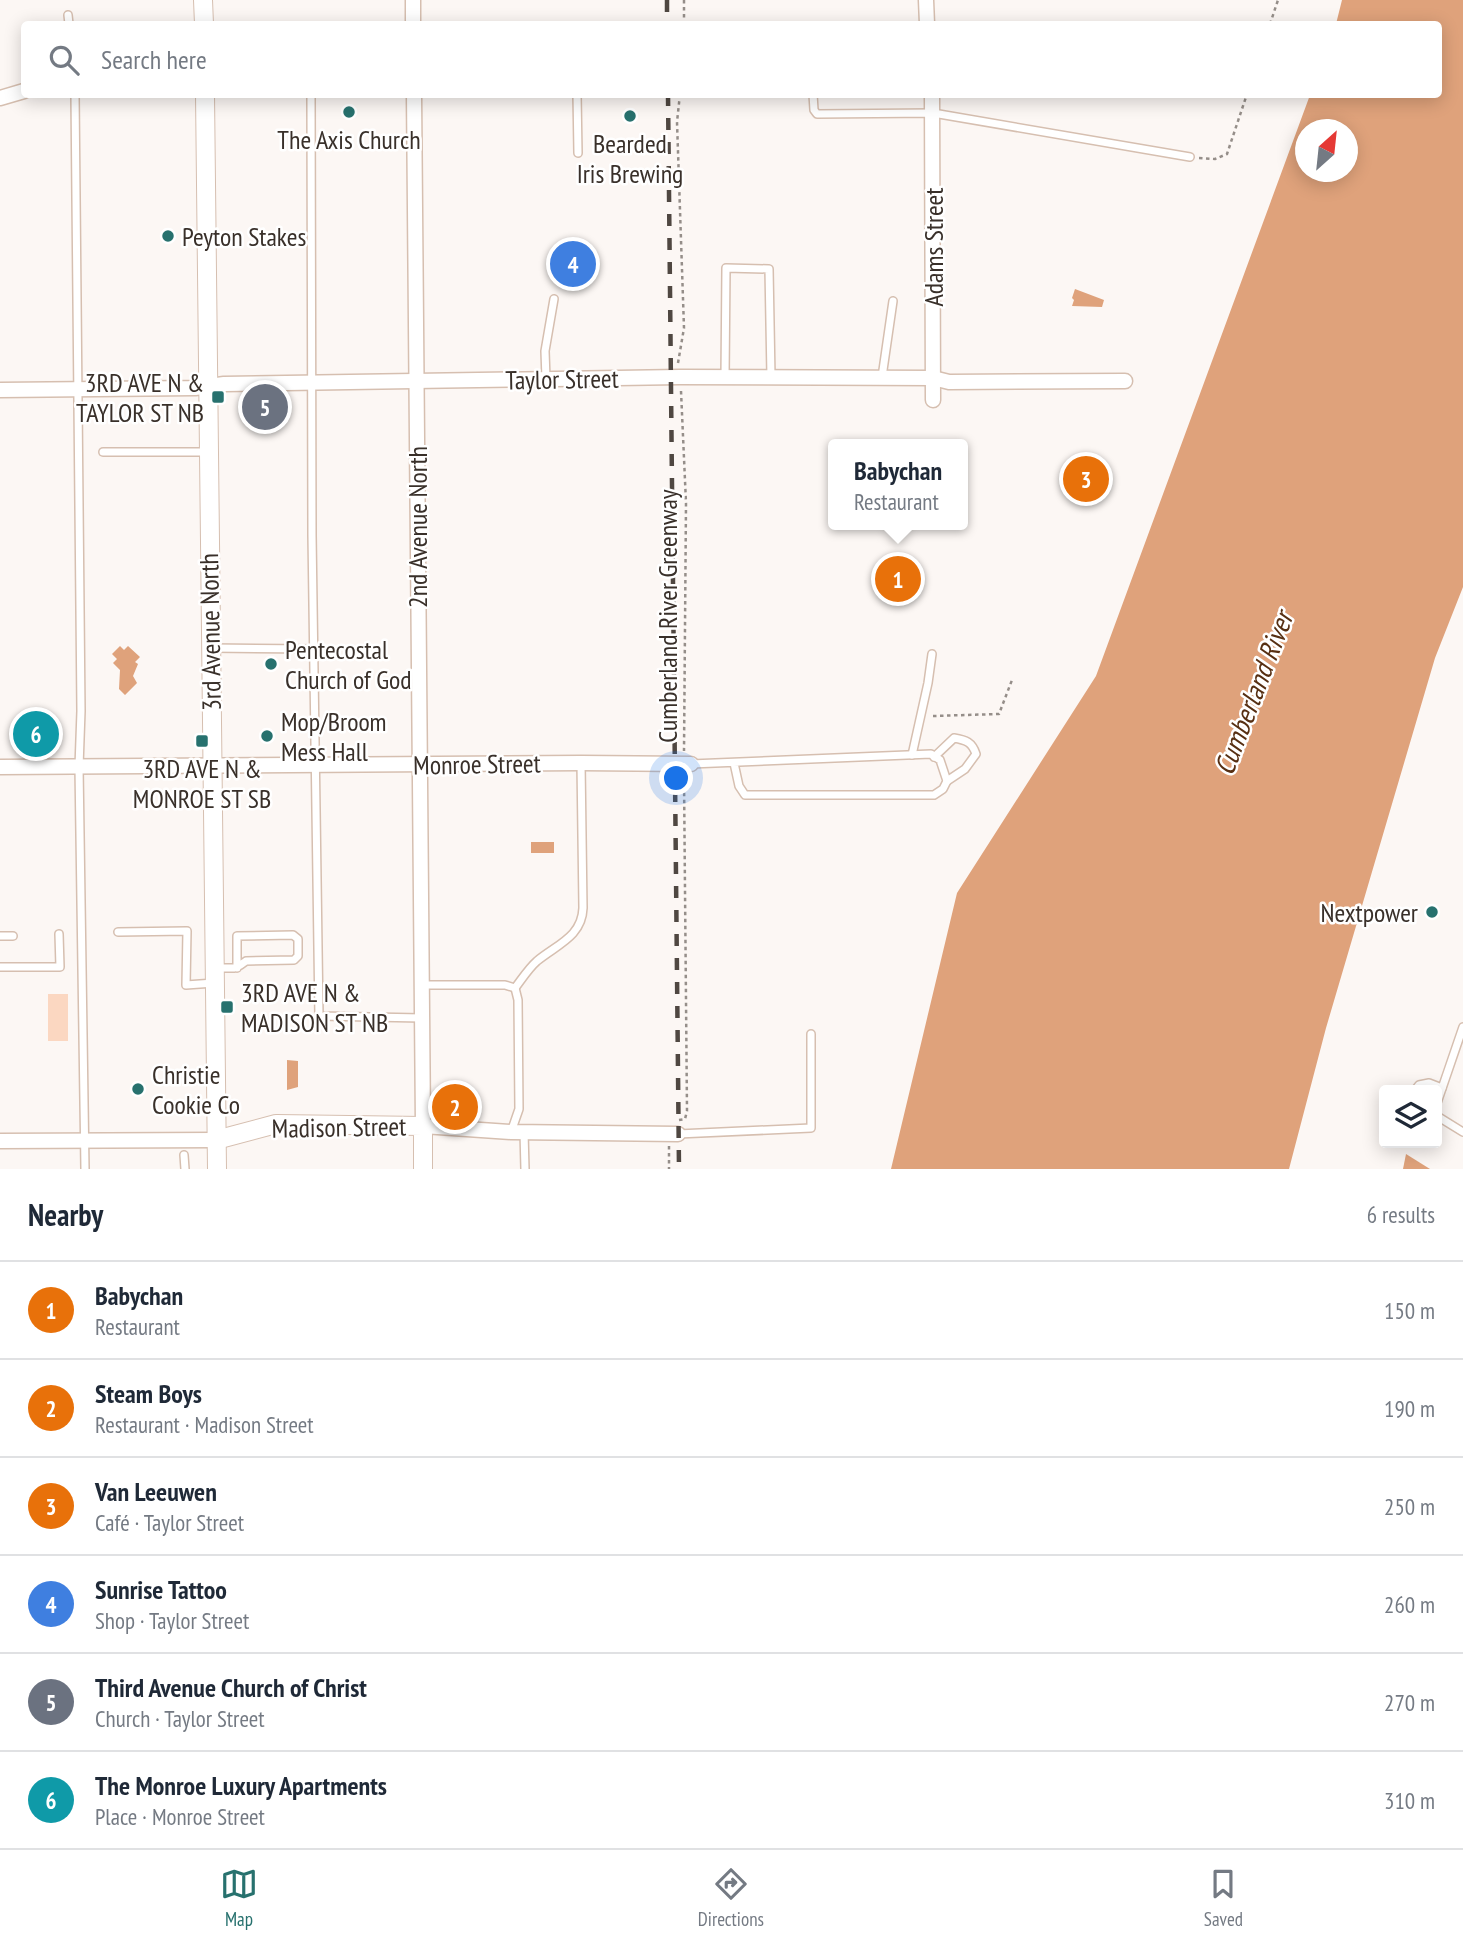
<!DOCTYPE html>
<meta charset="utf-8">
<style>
body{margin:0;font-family:"PT Sans Narrow",sans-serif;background:#f6f6f7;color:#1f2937}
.controls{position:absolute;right:21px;bottom:21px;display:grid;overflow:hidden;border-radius:7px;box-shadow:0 4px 18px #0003}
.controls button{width:63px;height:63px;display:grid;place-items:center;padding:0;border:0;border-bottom:2px solid #e0e1e3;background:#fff;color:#1f2937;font:35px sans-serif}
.compass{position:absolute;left:1295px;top:119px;width:63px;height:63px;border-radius:50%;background:#fff;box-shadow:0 4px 18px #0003;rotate:27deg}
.you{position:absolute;left:677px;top:779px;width:24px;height:24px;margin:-18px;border:5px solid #fff;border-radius:50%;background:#1a73e8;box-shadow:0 0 0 10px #1a73e833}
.badge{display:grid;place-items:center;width:46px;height:46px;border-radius:50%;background:#27716e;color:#fff;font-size:23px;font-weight:700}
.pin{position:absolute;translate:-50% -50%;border:4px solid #fff;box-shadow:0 2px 7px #0006}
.popup{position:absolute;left:828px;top:439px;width:140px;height:91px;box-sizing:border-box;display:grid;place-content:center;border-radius:7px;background:#fff;filter:drop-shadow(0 2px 5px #0005);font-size:23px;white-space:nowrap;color:#747a83}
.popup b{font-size:26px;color:#1f2937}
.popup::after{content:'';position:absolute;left:50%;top:100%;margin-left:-14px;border:14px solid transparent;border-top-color:#fff}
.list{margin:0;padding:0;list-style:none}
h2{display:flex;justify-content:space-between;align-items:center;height:91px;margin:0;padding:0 28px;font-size:30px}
h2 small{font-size:23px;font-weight:400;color:#747a83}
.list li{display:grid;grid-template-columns:46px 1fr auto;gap:21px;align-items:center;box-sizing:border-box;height:98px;padding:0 28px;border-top:2px solid #e0e1e3}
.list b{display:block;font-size:26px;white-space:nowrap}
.list p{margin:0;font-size:23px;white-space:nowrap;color:#747a83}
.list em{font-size:23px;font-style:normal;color:#747a83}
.icon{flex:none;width:38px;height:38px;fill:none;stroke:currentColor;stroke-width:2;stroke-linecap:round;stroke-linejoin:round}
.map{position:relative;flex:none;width:1463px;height:1169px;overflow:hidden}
.search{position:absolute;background:#fff;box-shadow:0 4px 18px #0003;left:21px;right:21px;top:21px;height:77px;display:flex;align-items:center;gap:18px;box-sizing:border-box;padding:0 24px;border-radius:7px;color:#747a83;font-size:26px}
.sheet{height:679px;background:#fff}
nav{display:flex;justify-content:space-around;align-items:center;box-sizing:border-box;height:98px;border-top:2px solid #e0e1e3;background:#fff;font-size:19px;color:#747a83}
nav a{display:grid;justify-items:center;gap:4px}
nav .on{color:#27716e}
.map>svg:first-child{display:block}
</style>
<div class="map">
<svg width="1463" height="1169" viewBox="0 0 1463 1169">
<rect width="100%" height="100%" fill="#fcf7f4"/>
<rect fill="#fbd7c1" x="48" y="994" width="20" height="47"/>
<g fill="#dfa27b" fill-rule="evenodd">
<path d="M1342 0H1463V587L1435 658 1326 1028 1289 1169H891L957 893 1096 676 1310 95 1438 94V24H1336ZM1306 130H1348V172H1306Z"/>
<polygon points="1075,289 1104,300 1102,307 1072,306 1074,300 1072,298"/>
<polygon points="120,646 124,650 128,646 140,657 135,662 138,664 133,676 137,683 125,695 119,689 120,670 113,663 117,659 112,654"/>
<rect x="531" y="842" width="23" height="11"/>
<polygon points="287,1060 298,1061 298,1087 287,1090"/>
<polygon points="1406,1154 1430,1169 1403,1169"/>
</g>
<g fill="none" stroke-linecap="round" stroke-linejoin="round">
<g stroke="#d6bfb0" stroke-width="10">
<g id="service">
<polyline points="68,15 69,24"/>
<polyline points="75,94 81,711 79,767 85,1169"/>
<polyline points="311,94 312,535 319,1016 422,1018"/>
<polyline points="577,94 578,153"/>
<polyline points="813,94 814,110 817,114 933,113 1190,157"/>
<polyline points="725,377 726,268 769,269 771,377"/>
<polyline points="882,377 893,301"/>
<polyline points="546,379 545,351 554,299"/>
<polyline points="103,452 208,452"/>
<polyline points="211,648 315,649"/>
<polyline points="912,755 928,683 932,654"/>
<path d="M934 757 954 738C966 740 972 742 976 754L965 769 947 781"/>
<polyline points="691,764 931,754 940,760 947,781 943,789 934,795 745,795 739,786 734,763"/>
<polyline points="118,932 187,931 186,985 214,983"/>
<polyline points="0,936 13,936"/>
<polyline points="0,967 60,967 59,934"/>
<path d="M215 968H234C239 967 242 964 246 961L294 960 298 956V939L293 935 237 936V968"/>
<path d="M422 985H505L515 988C522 979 528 969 537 961 556 945 582 937 583 908L581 763"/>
<polyline points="1415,1090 1419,1085 1429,1083 1442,1088"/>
<polyline points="1437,1103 1463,1027"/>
<polyline points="1437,1116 1463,1132"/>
<polyline points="511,1132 519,1109 518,1000 515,988"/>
<polyline points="524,1132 525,1169"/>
<polyline points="678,1134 811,1128 811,1034"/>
<polyline points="184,1155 185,1169"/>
</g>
</g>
<g stroke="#d6bfb0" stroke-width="17">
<g id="minor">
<polyline points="926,0 927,24"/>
<polyline points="413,24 413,0"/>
<polyline points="414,94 423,1126 511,1132 678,1134"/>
<polyline points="932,94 933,400"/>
<polyline points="0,98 24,91"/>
<polyline points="0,390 195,388 224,384 680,377 933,378 949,382 1125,381"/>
<polyline points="0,767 581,763 691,764"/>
<polyline points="0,1141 216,1140"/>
</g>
</g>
<g stroke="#d6bfb0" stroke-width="20">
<g id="tertiary">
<polyline points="203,0 204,24"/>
<polyline points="205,94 217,1169"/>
<polyline points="216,1140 276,1124 423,1126 423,1169"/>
</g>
</g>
<g stroke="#958e89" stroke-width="2.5" stroke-dasharray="3.5 3.5" stroke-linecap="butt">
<polyline points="684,0 684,24"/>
<polyline points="1270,24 1278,0"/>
<polyline points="1199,158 1215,159 1227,154 1247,94"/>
<polyline points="678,363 684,328 677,122 680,94"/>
<polyline points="681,391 686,503 684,751"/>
<polyline points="933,716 999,714 1012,680"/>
<polyline points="679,1120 685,1119 687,1111 684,779"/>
<polyline points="669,1146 669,1169"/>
</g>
<use href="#service" stroke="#fff" stroke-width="7"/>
<use href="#minor" stroke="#fff" stroke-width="14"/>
<use href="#tertiary" stroke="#fff" stroke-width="18"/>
<g stroke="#4f4741" stroke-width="4.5" stroke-dasharray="12 12" stroke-linecap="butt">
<polyline points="667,0 667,24"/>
<polyline points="668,94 679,1169"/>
</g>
</g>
<g fill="#27716e" stroke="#fff" stroke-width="2.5">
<circle cx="349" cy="112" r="7"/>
<circle cx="630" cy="116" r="7"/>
<circle cx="168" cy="236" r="7"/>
<rect x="211" y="390" width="14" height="14" rx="3.5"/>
<circle cx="271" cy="664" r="7"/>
<circle cx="267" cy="736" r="7"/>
<rect x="195" y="734" width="14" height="14" rx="3.5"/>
<circle cx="1432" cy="912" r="7"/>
<rect x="220" y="1000" width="14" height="14" rx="3.5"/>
<circle cx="138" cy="1089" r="7"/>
</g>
<g text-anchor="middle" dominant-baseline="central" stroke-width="5" stroke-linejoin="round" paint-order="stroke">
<g font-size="26" fill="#39302a" stroke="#fff" text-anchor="start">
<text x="349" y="139" text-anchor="middle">The Axis Church</text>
<text x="630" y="143" text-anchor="middle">Bearded<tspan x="630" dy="30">Iris Brewing</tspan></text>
<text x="182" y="236">Peyton Stakes</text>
<text x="204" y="382" text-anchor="end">3RD AVE N &amp;<tspan x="204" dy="30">TAYLOR ST NB</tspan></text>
<text x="285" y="649">Pentecostal<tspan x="285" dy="30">Church of God</tspan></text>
<text x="281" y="721">Mop/Broom<tspan x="281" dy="30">Mess Hall</tspan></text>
<text x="202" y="768" text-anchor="middle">3RD AVE N &amp;<tspan x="202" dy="30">MONROE ST SB</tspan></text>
<text x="1418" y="912" text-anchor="end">Nextpower</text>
<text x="241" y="992">3RD AVE N &amp;<tspan x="241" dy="30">MADISON ST NB</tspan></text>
<text x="152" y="1074">Christie<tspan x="152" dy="30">Cookie Co</tspan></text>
</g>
<g font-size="26" fill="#39302a" stroke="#fff">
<text transform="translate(933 247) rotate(-90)">Adams Street</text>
<text transform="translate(562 379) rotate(-1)">Taylor Street</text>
<text transform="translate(417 527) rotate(-90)">2nd Avenue North</text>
<text transform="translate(667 616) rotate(-90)">Cumberland River Greenway</text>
<text transform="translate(210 632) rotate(-91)">3rd Avenue North</text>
<text transform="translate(477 764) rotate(-1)">Monroe Street</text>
<text transform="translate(339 1127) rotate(-1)">Madison Street</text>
</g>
<g font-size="28" font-style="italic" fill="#572f12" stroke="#fff">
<text transform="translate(1253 693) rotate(-69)">Cumberland River</text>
</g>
</g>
</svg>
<div class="controls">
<button><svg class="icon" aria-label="layers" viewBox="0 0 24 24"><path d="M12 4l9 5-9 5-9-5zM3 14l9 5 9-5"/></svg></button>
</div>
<svg class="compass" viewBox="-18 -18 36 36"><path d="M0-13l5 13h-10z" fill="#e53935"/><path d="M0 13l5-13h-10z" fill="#747a83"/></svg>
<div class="you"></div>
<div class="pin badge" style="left:898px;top:579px;background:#e8710a">1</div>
<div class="popup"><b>Babychan</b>Restaurant</div>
<div class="pin badge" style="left:455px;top:1107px;background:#e8710a">2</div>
<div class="pin badge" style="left:1086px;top:479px;background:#e8710a">3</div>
<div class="pin badge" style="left:573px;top:264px;background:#3f7fe0">4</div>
<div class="pin badge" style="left:265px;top:407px;background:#6b7280">5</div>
<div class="pin badge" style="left:36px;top:734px;background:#0f9aa8">6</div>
<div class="search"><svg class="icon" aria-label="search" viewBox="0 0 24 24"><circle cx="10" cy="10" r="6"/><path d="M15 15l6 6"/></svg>Search here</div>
</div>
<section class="sheet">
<h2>Nearby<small>6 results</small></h2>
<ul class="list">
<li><span class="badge" style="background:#e8710a">1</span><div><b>Babychan</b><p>Restaurant</p></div><em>150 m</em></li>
<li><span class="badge" style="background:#e8710a">2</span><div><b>Steam Boys</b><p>Restaurant · Madison Street</p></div><em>190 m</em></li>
<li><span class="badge" style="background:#e8710a">3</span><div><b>Van Leeuwen</b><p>Café · Taylor Street</p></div><em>250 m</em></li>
<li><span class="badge" style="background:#3f7fe0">4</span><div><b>Sunrise Tattoo</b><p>Shop · Taylor Street</p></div><em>260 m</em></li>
<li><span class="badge" style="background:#6b7280">5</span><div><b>Third Avenue Church of Christ</b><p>Church · Taylor Street</p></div><em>270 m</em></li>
<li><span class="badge" style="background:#0f9aa8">6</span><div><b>The Monroe Luxury Apartments</b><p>Place · Monroe Street</p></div><em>310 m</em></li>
</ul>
</section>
<nav>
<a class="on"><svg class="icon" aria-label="map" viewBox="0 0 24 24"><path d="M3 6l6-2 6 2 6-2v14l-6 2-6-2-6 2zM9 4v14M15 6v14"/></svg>Map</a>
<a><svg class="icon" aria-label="directions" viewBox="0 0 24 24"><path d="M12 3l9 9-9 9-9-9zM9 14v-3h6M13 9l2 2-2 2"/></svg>Directions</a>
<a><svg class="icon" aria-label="saved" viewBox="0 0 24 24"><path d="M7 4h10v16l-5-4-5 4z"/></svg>Saved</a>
</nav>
